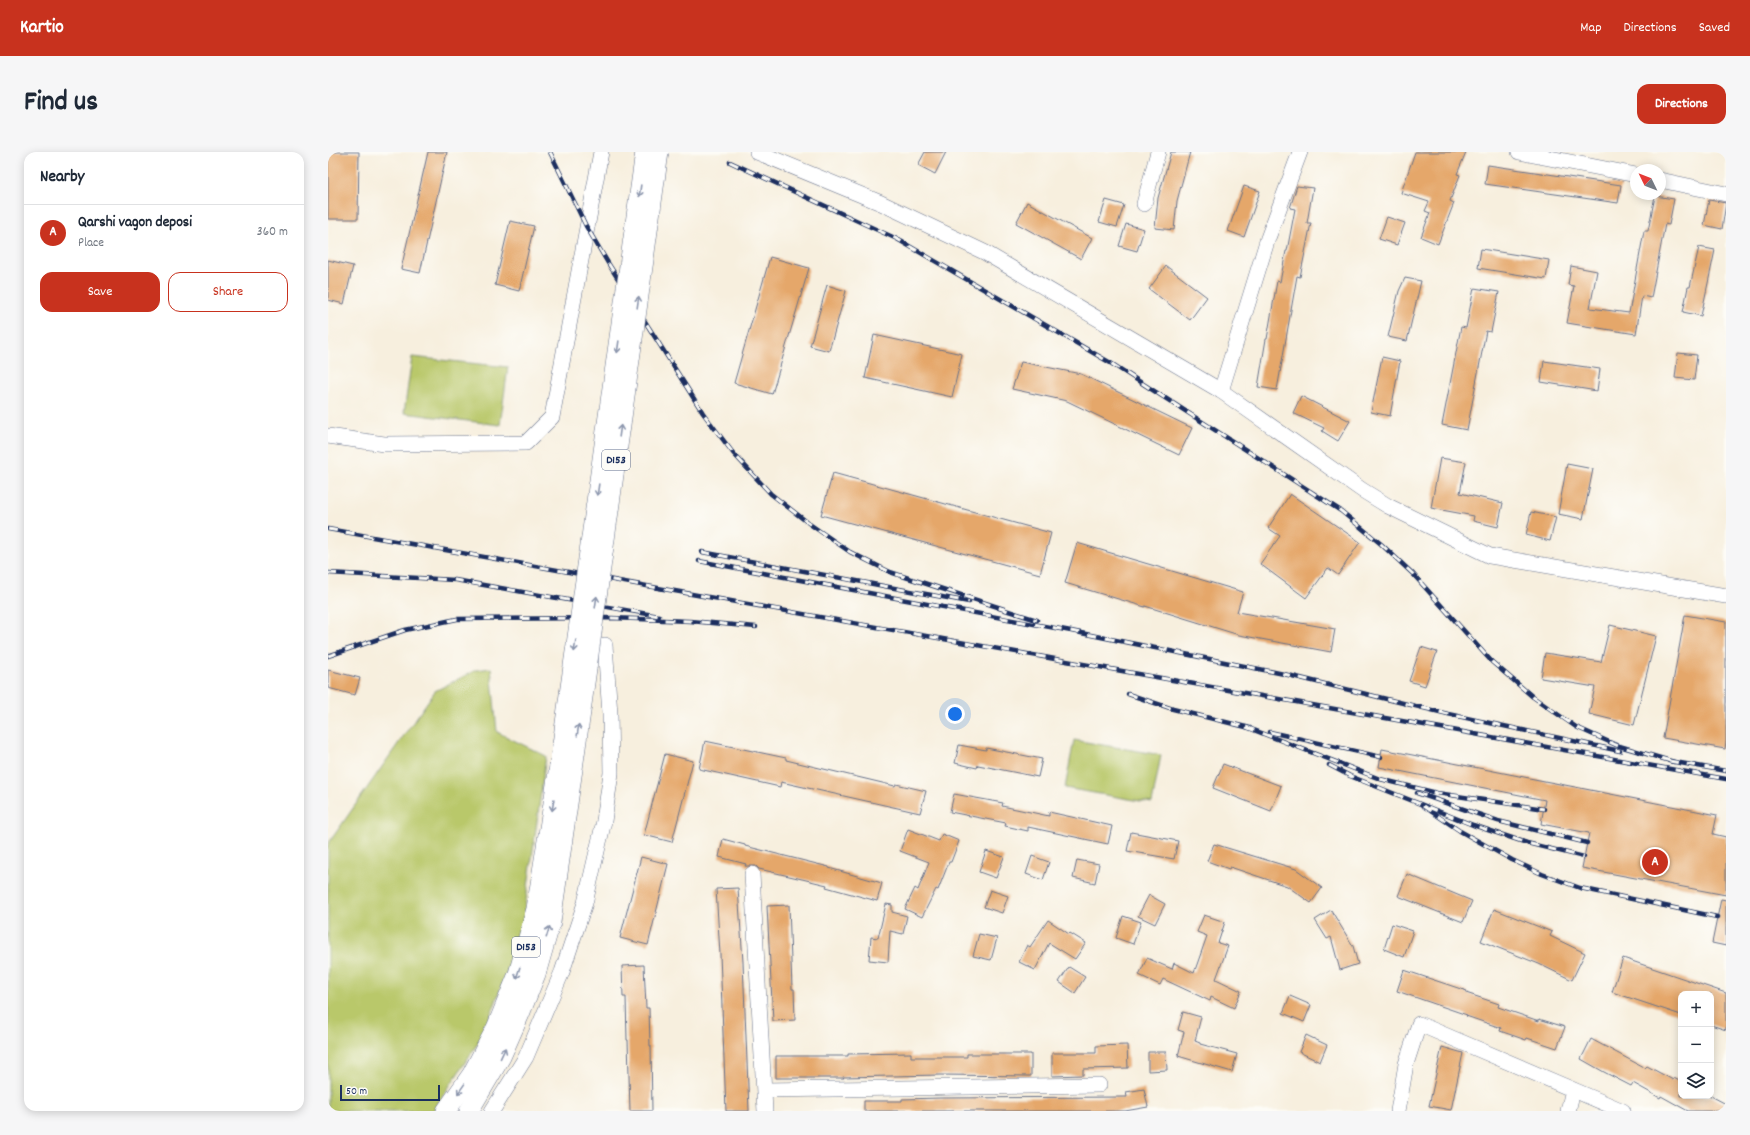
<!DOCTYPE html>
<meta charset="utf-8">
<style>
body{margin:0;font-family:Dekko,sans-serif;background:#f6f6f7;color:#1f2937}
.controls{position:absolute;right:12px;bottom:12px;display:grid;overflow:hidden;border-radius:8px;box-shadow:0 2px 10px #0003}
.controls button{width:36px;height:36px;display:grid;place-items:center;padding:0;border:0;border-bottom:1px solid #e0e1e3;background:#fff;color:#1f2937;font:20px sans-serif}
.compass{position:absolute;left:1302px;top:12px;width:36px;height:36px;border-radius:50%;background:#fff;box-shadow:0 2px 10px #0003;rotate:313deg}
.scale{position:absolute;left:12px;bottom:10px;width:100px;box-sizing:border-box;padding-left:4px;border:2px solid #1b2f5e;border-top:0;font-size:11px;line-height:14px;white-space:nowrap;color:#1b2f5e;-webkit-text-stroke:3px #fdfcf7;paint-order:stroke}
.you{position:absolute;left:627px;top:562px;width:14px;height:14px;margin:-10px;border:3px solid #fff;border-radius:50%;background:#1a73e8;box-shadow:0 0 0 6px #1a73e833}
.badge{display:grid;place-items:center;width:26px;height:26px;border-radius:50%;background:#c8321e;color:#fff;font-size:13px;font-weight:700}
.pin{position:absolute;translate:-50% -50%;border:2px solid #fff;box-shadow:0 1px 4px #0006}
.list{margin:0;padding:0;list-style:none}
h2{display:flex;justify-content:space-between;align-items:center;height:52px;margin:0;padding:0 16px;font-size:17px}
h2 small{font-size:13px;font-weight:400;color:#747a83}
.list li{display:grid;grid-template-columns:26px 1fr auto;gap:12px;align-items:center;box-sizing:border-box;height:56px;padding:0 16px;border-top:1px solid #e0e1e3}
.list b{display:block;font-size:15px;white-space:nowrap}
.list p{margin:0;font-size:13px;white-space:nowrap;color:#747a83}
.list em{font-size:13px;font-style:normal;color:#747a83}
.actions{display:flex;gap:8px;padding:12px 16px}
.actions a{flex:1;padding:9px 0;border:1px solid #c8321e;border-radius:12px;text-align:center;font-size:14px;color:#c8321e}
.actions .main{background:#c8321e;color:#fff}
.icon{flex:none;width:22px;height:22px;fill:none;stroke:currentColor;stroke-width:2;stroke-linecap:round;stroke-linejoin:round}
.map{position:relative;flex:none;width:1398px;height:959px;overflow:hidden;border-radius:12px}
header{display:flex;align-items:center;gap:24px;box-sizing:border-box;height:56px;padding:0 20px;background:#c8321e;color:#fff}
header strong{font-size:19px}
nav{display:flex;gap:22px;margin-inline-start:auto;font-size:14px}
.intro{display:flex;align-items:center;justify-content:space-between;box-sizing:border-box;height:96px;padding:0 24px}
h1{margin:0;font-size:28px}
.button{padding:10px 18px;border-radius:12px;background:#c8321e;color:#fff;font-size:14px;font-weight:700}
main{display:flex;gap:24px;padding:0 24px}
aside{flex:1;background:#fff;border-radius:12px;box-shadow:0 2px 10px #0003}
.map>svg:first-child{display:block}
</style>
<header>
<strong>Kartio</strong>
<nav><a>Map</a><a>Directions</a><a>Saved</a></nav>
</header>
<div class="intro"><h1>Find us</h1><a class="button">Directions</a></div>
<main>
<aside>
<h2>Nearby<small></small></h2>
<ul class="list">
<li><span class="badge">A</span><div><b>Qarshi vagon deposi</b><p>Place</p></div><em>360 m</em></li>
</ul>
<div class="actions"><a class="main">Save</a><a>Share</a></div>
</aside>
<div class="map">
<svg width="1398" height="959" viewBox="0 0 1398 959">
<rect width="100%" height="100%" fill="#fdfcf7"/>
<filter id="ink" filterUnits="userSpaceOnUse"><feTurbulence type="fractalNoise" baseFrequency=".025" numOctaves="2"/><feDisplacementMap in="SourceGraphic" scale="8" xChannelSelector="R" yChannelSelector="G"/><feConvolveMatrix kernelMatrix="1 2 1 2 8 2 1 2 1" color-interpolation-filters="sRGB"/></filter>
<filter id="wash" filterUnits="userSpaceOnUse"><feTurbulence type="fractalNoise" baseFrequency=".012" numOctaves="4" result="noise"/><feDisplacementMap in="SourceGraphic" scale="16" xChannelSelector="R" yChannelSelector="G"/><feGaussianBlur stdDeviation="0.9" result="paint"/><feColorMatrix in="noise" values="0 0 0 0 0 0 0 0 0 0 0 0 0 0 0 0 0 1.4 0 .05"/><feComposite in="paint" operator="in"/></filter>
<g filter="url(#wash)">
<rect width="100%" height="100%" fill="#f7efde"/>
<g fill="#b9c86a" stroke="#6a7c64">
<polygon points="84,205 180,215 172,273 76,261"/>
<polygon points="163,516 169,580 218,604 194,778 156,882 105,959 0,959 0,692 107,539 148,518"/>
<polygon points="746,588 833,603 824,651 737,636"/>
</g>
<g id="blocks">
<g fill="#e5a76b">
<polygon points="0,0 31,0 30,67 0,67"/>
<polygon points="100,0 119,0 92,121 73,117"/>
<polygon points="597,0 618,0 607,22 590,13"/>
<polygon points="843,0 862,0 849,49 846,78 827,76 830,46"/>
<polygon points="1087,0 1138,0 1129,22 1132,23 1122,49 1126,51 1110,92 1093,85 1102,61 1097,59 1101,50 1073,41"/>
<polygon points="1160,13 1293,33 1290,51 1157,32"/>
<polygon points="916,34 932,39 916,85 900,79"/>
<polygon points="969,34 985,36 979,71 983,71 972,125 969,124 949,238 930,235 938,187 939,187 949,129 952,130 958,99 959,99 967,57 962,56"/>
<polygon points="1327,44 1346,47 1341,73 1337,72 1323,146 1314,144 1308,182 1239,171 1246,134 1240,133 1243,114 1269,119 1262,156 1301,161 1316,79 1320,79"/>
<polygon points="778,48 796,53 789,75 771,70"/>
<polygon points="1381,48 1398,51 1394,77 1376,73"/>
<polygon points="699,50 764,86 753,107 688,71"/>
<polygon points="1059,65 1077,71 1069,93 1051,87"/>
<polygon points="182,69 206,74 191,139 167,133"/>
<polygon points="798,72 816,77 809,99 791,94"/>
<polygon points="1371,95 1387,98 1373,164 1355,160 1360,135 1362,135"/>
<polygon points="1153,97 1221,108 1218,127 1150,116"/>
<polygon points="442,105 481,116 444,242 406,231"/>
<polygon points="0,108 25,114 16,152 0,148"/>
<polygon points="838,114 879,145 862,168 821,137"/>
<polygon points="1077,126 1093,129 1079,189 1060,185 1071,139"/>
<polygon points="499,133 518,139 501,199 482,194"/>
<polygon points="1146,136 1171,140 1163,180 1158,179 1139,278 1114,273 1133,175 1138,176"/>
<polygon points="546,183 634,202 624,245 537,226"/>
<polygon points="1350,201 1369,203 1366,228 1347,226"/>
<polygon points="1054,205 1072,209 1062,264 1043,260"/>
<polygon points="1216,209 1272,217 1269,239 1213,230"/>
<polygon points="693,210 753,222 864,276 851,303 739,249 684,237"/>
<polygon points="973,244 1022,269 1010,289 994,279 996,276 965,261"/>
<polygon points="1112,306 1138,310 1132,341 1175,351 1170,375 1145,369 1146,364 1103,356"/>
<polygon points="1239,312 1265,317 1255,367 1230,362"/>
<polygon points="505,321 723,381 712,422 493,363"/>
<polygon points="962,342 1032,390 1010,423 1000,416 978,446 932,412 952,384 940,376"/>
<polygon points="1203,360 1228,365 1222,389 1198,383"/>
<polygon points="749,391 915,440 909,460 1007,477 1003,500 911,483 817,454 817,455 737,431"/>
<polygon points="1357,463 1398,470 1398,589 1397,597 1335,586"/>
<polygon points="1282,473 1328,484 1306,573 1261,562 1267,535 1213,526 1217,501 1273,510"/>
<polygon points="1093,495 1109,500 1097,534 1081,529"/>
<polygon points="0,518 32,526 27,543 0,536"/>
<polygon points="377,589 458,606 458,608 567,634 568,632 598,639 592,661 453,630 452,635 371,617"/>
<polygon points="631,593 658,598 658,596 714,607 710,625 650,613 649,616 627,611"/>
<polygon points="1054,597 1389,663 1385,682 1398,685 1398,743 1254,716 1261,681 1213,672 1217,648 1051,615"/>
<polygon points="337,602 365,609 344,690 316,683"/>
<polygon points="895,612 953,634 943,659 885,636"/>
<polygon points="626,642 675,651 674,654 721,664 721,660 784,674 780,692 700,675 700,679 677,674 678,671 622,660"/>
<polygon points="580,677 611,689 614,682 631,689 623,710 621,710 610,738 608,737 594,765 577,757 587,736 590,738 601,710 572,699"/>
<polygon points="803,680 850,689 846,707 799,699"/>
<polygon points="395,687 417,693 417,694 501,715 501,716 554,731 549,749 498,735 499,733 474,727 431,717 428,714 417,714 418,712 391,705"/>
<polygon points="886,692 968,717 994,736 983,751 959,734 902,715 901,717 879,709"/>
<polygon points="658,699 676,705 668,726 651,720"/>
<polygon points="704,704 721,710 715,728 698,722"/>
<polygon points="313,705 340,712 320,793 292,786"/>
<polygon points="749,708 771,712 767,731 745,726"/>
<polygon points="1079,722 1144,749 1135,770 1070,744"/>
<polygon points="410,736 415,810 421,959 398,959 392,802 388,737"/>
<polygon points="662,738 680,744 674,761 656,755"/>
<polygon points="821,743 837,752 827,772 810,764"/>
<polygon points="1393,747 1398,748 1398,794 1384,791"/>
<polygon points="558,752 564,753 564,760 579,764 575,782 562,779 560,810 541,808 543,785 550,786"/>
<polygon points="461,753 464,837 466,837 467,868 445,869 439,754"/>
<polygon points="1166,757 1224,780 1222,784 1257,801 1244,828 1211,812 1153,789"/>
<polygon points="1003,758 1025,794 1030,812 1012,818 1003,785 999,787 987,768"/>
<polygon points="876,763 897,770 890,791 900,794 888,827 913,839 906,856 883,845 882,849 835,827 832,833 811,823 819,806 844,817 846,811 866,821 879,784 869,780"/>
<polygon points="795,764 813,770 805,792 788,786"/>
<polygon points="720,768 741,782 742,781 758,791 747,807 721,791 707,818 691,810 699,793 702,795"/>
<polygon points="1064,772 1085,779 1076,805 1056,797"/>
<polygon points="651,782 669,786 663,808 645,804"/>
<polygon points="1295,806 1398,841 1398,878 1383,873 1383,842 1353,842 1353,863 1284,840"/>
<polygon points="316,813 318,856 321,856 322,894 323,894 324,959 302,959 300,888 299,888 298,845 295,845 294,814"/>
<polygon points="741,815 757,825 747,841 731,830"/>
<polygon points="1076,818 1139,839 1138,841 1171,852 1170,855 1211,869 1211,867 1237,875 1229,896 1199,886 1198,888 1172,879 1173,876 1138,864 1139,863 1069,839"/>
<polygon points="962,844 983,853 976,870 955,861"/>
<polygon points="855,860 873,865 867,889 872,891 872,892 909,902 904,920 850,904 856,880 850,878"/>
<polygon points="978,883 999,893 992,910 971,900"/>
<polygon points="1263,887 1317,916 1319,914 1345,928 1346,926 1353,930 1353,944 1383,944 1398,952 1398,959 1360,959 1333,944 1332,946 1305,931 1303,934 1276,920 1253,907"/>
<polygon points="799,893 800,916 755,917 755,923 724,924 724,901 768,901 768,894"/>
<polygon points="1114,895 1135,901 1123,958 1101,954"/>
<polygon points="820,900 838,900 839,918 820,919"/>
<polygon points="583,901 583,905 639,905 639,902 703,902 703,924 612,923 515,925 516,926 448,926 448,904 520,904 520,902"/>
<polygon points="816,937 820,955 797,959 536,959 536,949 574,949 574,947 612,946 799,945 798,940"/>
</g>
</g>
</g>
<g filter="url(#ink)">
<use href="#blocks" fill-opacity="0" stroke="#68728b" stroke-width="1"/>
<g fill="none" stroke-linecap="round" stroke-linejoin="round">
<g stroke="#68728b" stroke-width="16">
<g id="minor">
<polyline points="429,0 553,51 656,100 893,239 1034,338 1060,354 1162,404 1398,444"/>
<polyline points="1191,0 1308,23"/>
<polyline points="1332,28 1398,42"/>
<polyline points="816,52 830,0"/>
<polyline points="893,239 940,86 972,0"/>
<polyline points="0,284 56,292 198,291 224,265 273,0"/>
<polyline points="424,722 437,959"/>
<polyline points="437,938 771,933"/>
<polyline points="164,959 198,905 234,820 257,751 276,669 283,621 282,562 277,493"/>
<polyline points="1070,959 1078,912 1091,872 1295,959"/>
<polyline points="1240,959 1245,938"/>
</g>
</g>
<g stroke="#68728b" stroke-width="20">
<g id="major">
<polyline points="118,959 144,922 168,876 190,822 208,757 231,614"/>
<polyline points="141,959 173,905 192,862 208,822 223,770 245,617"/>
</g>
</g>
<use href="#minor" stroke="#fff" stroke-width="15"/>
<use href="#major" stroke="#fff" stroke-width="19"/>
<g stroke="#1b2f5e" stroke-width="4.5">
<g id="rail">
<polyline points="222,0 258,74 280,111 375,261 405,301 443,342 483,373 522,400 562,420 676,457"/>
<polyline points="402,10 569,87 781,210 1013,359 1053,392 1085,422 1164,510 1205,545 1248,575 1288,593 1346,610"/>
<polyline points="0,377 1398,627"/>
<polyline points="374,400 641,450"/>
<polyline points="371,409 743,479 956,522 1120,562 1292,599"/>
<polyline points="0,421 127,428 331,464"/>
<polyline points="671,456 709,468"/>
<polyline points="0,504 77,478 129,467 283,466 362,469 428,475"/>
<polyline points="800,542 845,557 922,576"/>
<polyline points="918,575 1052,627 1109,641 1216,657"/>
<polyline points="942,580 1053,605"/>
<polyline points="1341,609 1398,619"/>
<polyline points="1001,613 1022,624 1145,673 1199,691 1256,705"/>
<polyline points="1089,641 1170,669 1259,691"/>
<polyline points="1095,654 1132,679 1184,708 1214,722 1252,736 1389,765"/>
</g>
</g>
<use href="#rail" stroke="#fdfcf7" stroke-width="3" stroke-dasharray="9" stroke-linecap="butt"/>
<g stroke="#68728b" stroke-width="20" stroke-linecap="butt">
<g id="major-bridge">
<polyline points="231,614 317,0"/>
<polyline points="245,617 331,0"/>
</g>
</g>
<use href="#major-bridge" stroke="#fff" stroke-width="19"/>
</g>
<defs><path id="oneway-shaft" d="M-6 0H5M1.5-3L5.5 0L1.5 3" fill="none" stroke-width="1.6" stroke-linecap="round" stroke-linejoin="round"/></defs>
<g stroke="#8d97ae">
<use href="#oneway-shaft" transform="translate(312 39) rotate(98)"/>
<use href="#oneway-shaft" transform="translate(310 150) rotate(-82)"/>
<use href="#oneway-shaft" transform="translate(290 195) rotate(98)"/>
<use href="#oneway-shaft" transform="translate(292 279) rotate(-82)"/>
<use href="#oneway-shaft" transform="translate(270 338) rotate(98)"/>
<use href="#oneway-shaft" transform="translate(268 450) rotate(-82)"/>
<use href="#oneway-shaft" transform="translate(247 494) rotate(98)"/>
<use href="#oneway-shaft" transform="translate(250 578) rotate(-82)"/>
<use href="#oneway-shaft" transform="translate(225 653) rotate(99)"/>
<use href="#oneway-shaft" transform="translate(220 780) rotate(-73)"/>
<use href="#oneway-shaft" transform="translate(190 821) rotate(108)"/>
<use href="#oneway-shaft" transform="translate(175 901) rotate(-65)"/>
<use href="#oneway-shaft" transform="translate(133 937) rotate(125)"/>
</g>
</g>
<g text-anchor="middle" dominant-baseline="central" stroke-width="3" stroke-linejoin="round" paint-order="stroke">
<g fill="#fdfcf7" stroke="#5f6c8c" stroke-width="1">
<rect x="274" y="298" width="28" height="20" rx="3"/>
<rect x="184" y="785" width="28" height="20" rx="3"/>
</g>
<g font-size="12" font-weight="bold" fill="#1b2f5e">
<text x="288" y="308">D153</text>
<text x="198" y="795">D153</text>
</g>
</g>
</svg>
<div class="controls">
<button>+</button>
<button>−</button>
<button><svg class="icon" aria-label="layers" viewBox="0 0 24 24"><path d="M12 4l9 5-9 5-9-5zM3 14l9 5 9-5"/></svg></button>
</div>
<svg class="compass" viewBox="-18 -18 36 36"><path d="M0-13l5 13h-10z" fill="#e53935"/><path d="M0 13l5-13h-10z" fill="#747a83"/></svg>
<div class="scale">50 m</div>
<div class="you"></div>
<div class="pin badge" style="left:1327px;top:710px">A</div>
</div>
</main>
